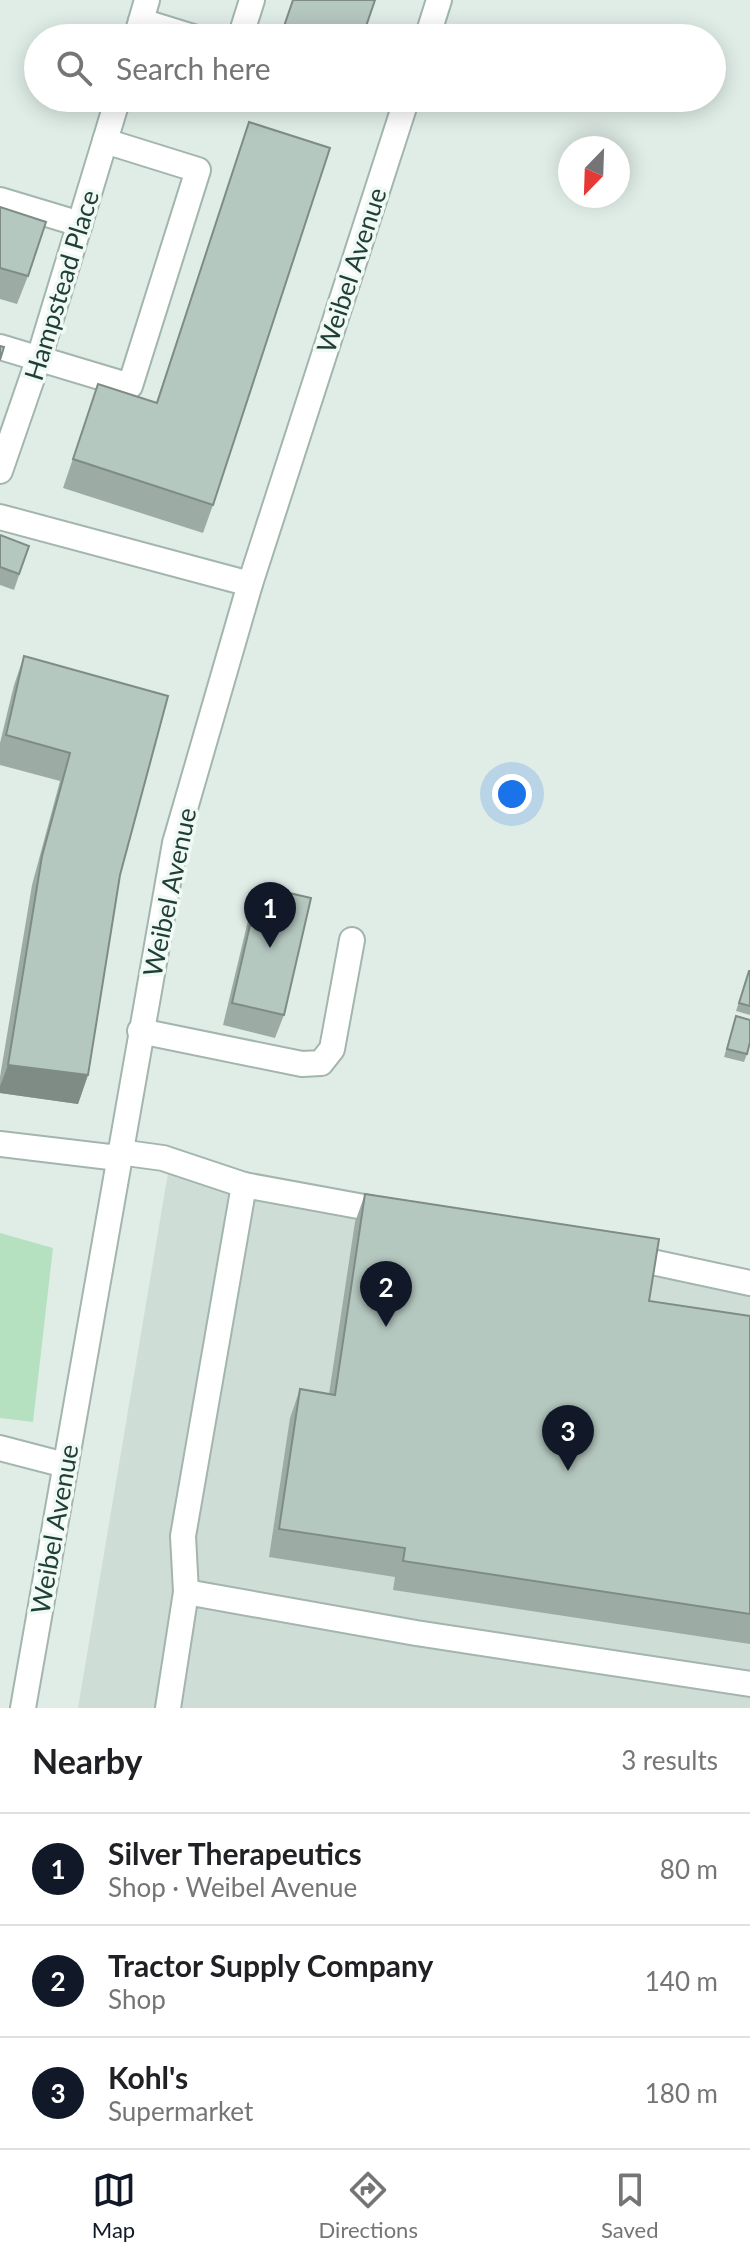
<!DOCTYPE html>
<meta charset="utf-8">
<style>
body{margin:0;font-family:Lato,sans-serif;background:#f2f2f2;color:#202124}
.compass{position:absolute;left:558px;top:136px;width:72px;height:72px;border-radius:50%;background:#fff;box-shadow:0 4px 20px #0003;rotate:203deg}
.you{position:absolute;left:512px;top:794px;width:28px;height:28px;margin:-20px;border:6px solid #fff;border-radius:50%;background:#1a73e8;box-shadow:0 0 0 12px #1a73e833}
.badge{display:grid;place-items:center;width:52px;height:52px;border-radius:50%;background:#111827;color:#fff;font-size:26px;font-weight:700}
.pin{position:absolute;translate:-50% -66px;filter:drop-shadow(0 2px 4px #0008)}
.pin::after{content:'';position:absolute;top:42px;width:28px;height:24px;background:inherit;clip-path:polygon(0 0,100% 0,50% 100%)}
.list{margin:0;padding:0;list-style:none}
h2{display:flex;justify-content:space-between;align-items:center;height:104px;margin:0;padding:0 32px;font-size:34px}
h2 small{font-size:26px;font-weight:400;color:#757577}
.list li{display:grid;grid-template-columns:52px 1fr auto;gap:24px;align-items:center;box-sizing:border-box;height:112px;padding:0 32px;border-top:2px solid #e0e0e0}
.list b{display:block;font-size:30px;white-space:nowrap}
.list p{margin:0;font-size:26px;white-space:nowrap;color:#757577}
.list em{font-size:26px;font-style:normal;color:#757577}
.icon{flex:none;width:44px;height:44px;fill:none;stroke:currentColor;stroke-width:2;stroke-linecap:round;stroke-linejoin:round}
.map{position:relative;flex:none;width:750px;height:1708px;overflow:hidden}
.search{position:absolute;background:#fff;box-shadow:0 4px 20px #0003;left:24px;right:24px;top:24px;height:88px;display:flex;align-items:center;gap:20px;box-sizing:border-box;padding:0 28px;border-radius:44px;color:#757577;font-size:30px}
.sheet{height:440px;background:#fff}
nav{display:flex;justify-content:space-around;align-items:center;box-sizing:border-box;height:112px;border-top:2px solid #e0e0e0;background:#fff;font-size:22px;color:#757577}
nav a{display:grid;justify-items:center;gap:4px}
nav .on{color:#111827}
.map>svg:first-child{display:block}
</style>
<div class="map">
<svg width="750" height="1708" viewBox="0 0 750 1708">
<rect width="100%" height="100%" fill="#e0ede7"/>
<polygon fill="#ceddd6" points="170,1161 750,1275 750,1708 78,1708"/>
<polygon fill="#b6e1c1" points="0,1233 53,1248 33,1422 0,1418"/>
<g fill="none" stroke-linecap="round" stroke-linejoin="round">
<g stroke="#a2b5ae" stroke-width="28">
<g id="minor">
<polyline points="141,21 196,38"/>
<polyline points="136,38 147,0"/>
<polyline points="240,38 252,0"/>
<polyline points="427,38 439,0"/>
<polyline points="0,200 80,224"/>
<polyline points="0,347 130,386 198,170 105,141"/>
<polyline points="0,471 39,358 118,98"/>
<polyline points="0,517 250,584"/>
<polyline points="140,1031 302,1064 321,1063 332,1049 352,940"/>
<polyline points="0,1144 118,1158"/>
<polyline points="119,1152 163,1158 244,1185 183,1536 186,1592"/>
<polyline points="244,1185 391,1212"/>
<polyline points="624,1256 750,1283"/>
<polyline points="0,1448 65,1465"/>
<polyline points="23,1708 175,843 250,584 407,98"/>
<polyline points="168,1708 186,1592 416,1633 750,1684"/>
</g>
</g>
<use href="#minor" stroke="#fff" stroke-width="24"/>
</g>
<g fill="#9caca5">
<polygon points="319,98 342,98 339,105"/>
<polygon points="249,122 213,505 203,533 63,488 98,384 156,403"/>
<polygon points="0,207 28,276 17,304 0,299"/>
<polygon points="0,535 29,546 14,590 0,585"/>
<polygon points="24,656 168,696 120,875 88,1075 78,1104 0,1093 0,1077 32,885 60,781 0,765 0,743 14,685"/>
<polygon points="259,886 284,1015 275,1038 223,1025 251,908"/>
<polygon points="749,971 750,971 750,1015 736,1011"/>
<polygon points="736,1016 747,1054 744,1062 724,1057"/>
<polygon points="365,1194 649,1301 750,1316 750,1644 393,1590 395,1577 269,1557 290,1418 300,1389 329,1394 355,1222"/>
</g>
<polygon fill="#7f8c86" points="8,1065 88,1075 78,1104 0,1093 0,1086"/>
<g fill="#b5c8c0" stroke="#7f8c86" stroke-width="2">
<polygon points="293,0 375,0 362,38 280,38"/>
<polygon points="249,122 330,148 213,505 73,459 98,384 157,403"/>
<polygon points="0,207 46,222 28,276 0,268"/>
<polygon points="0,346 4,347 0,360"/>
<polygon points="0,535 29,546 19,574 0,567"/>
<polygon points="24,656 168,696 120,875 88,1075 8,1065 42,856 70,753 6,735"/>
<polygon points="259,886 311,898 284,1015 232,1003"/>
<polygon points="749,971 750,971 750,1006 739,1003"/>
<polygon points="736,1016 750,1020 750,1042 747,1054 727,1049"/>
<polygon points="365,1194 659,1239 649,1301 750,1316 750,1614 403,1561 405,1548 279,1529 300,1389 335,1395"/>
</g>
<g text-anchor="middle" dominant-baseline="central" stroke-width="7" stroke-linejoin="round" paint-order="stroke">
<g font-size="26" fill="#1e3f36" stroke="#f1f9f5">
<text transform="translate(351 270) rotate(-72)">Weibel Avenue</text>
<text transform="translate(61 285) rotate(-73)">Hampstead Place</text>
<text transform="translate(169 892) rotate(-78)">Weibel Avenue</text>
<text transform="translate(54 1529) rotate(-80)">Weibel Avenue</text>
</g>
</g>
</svg>
<svg class="compass" viewBox="-18 -18 36 36"><path d="M0-13l5 13h-10z" fill="#e53935"/><path d="M0 13l5-13h-10z" fill="#757577"/></svg>
<div class="you"></div>
<div class="pin badge" style="left:270px;top:948px">1</div>
<div class="pin badge" style="left:386px;top:1327px">2</div>
<div class="pin badge" style="left:568px;top:1471px">3</div>
<div class="search"><svg class="icon" aria-label="search" viewBox="0 0 24 24"><circle cx="10" cy="10" r="6"/><path d="M15 15l6 6"/></svg>Search here</div>
</div>
<section class="sheet">
<h2>Nearby<small>3 results</small></h2>
<ul class="list">
<li><span class="badge">1</span><div><b>Silver Therapeutics</b><p>Shop · Weibel Avenue</p></div><em>80 m</em></li>
<li><span class="badge">2</span><div><b>Tractor Supply Company</b><p>Shop</p></div><em>140 m</em></li>
<li><span class="badge">3</span><div><b>Kohl's</b><p>Supermarket</p></div><em>180 m</em></li>
</ul>
</section>
<nav>
<a class="on"><svg class="icon" aria-label="map" viewBox="0 0 24 24"><path d="M3 6l6-2 6 2 6-2v14l-6 2-6-2-6 2zM9 4v14M15 6v14"/></svg>Map</a>
<a><svg class="icon" aria-label="directions" viewBox="0 0 24 24"><path d="M12 3l9 9-9 9-9-9zM9 14v-3h6M13 9l2 2-2 2"/></svg>Directions</a>
<a><svg class="icon" aria-label="saved" viewBox="0 0 24 24"><path d="M7 4h10v16l-5-4-5 4z"/></svg>Saved</a>
</nav>
